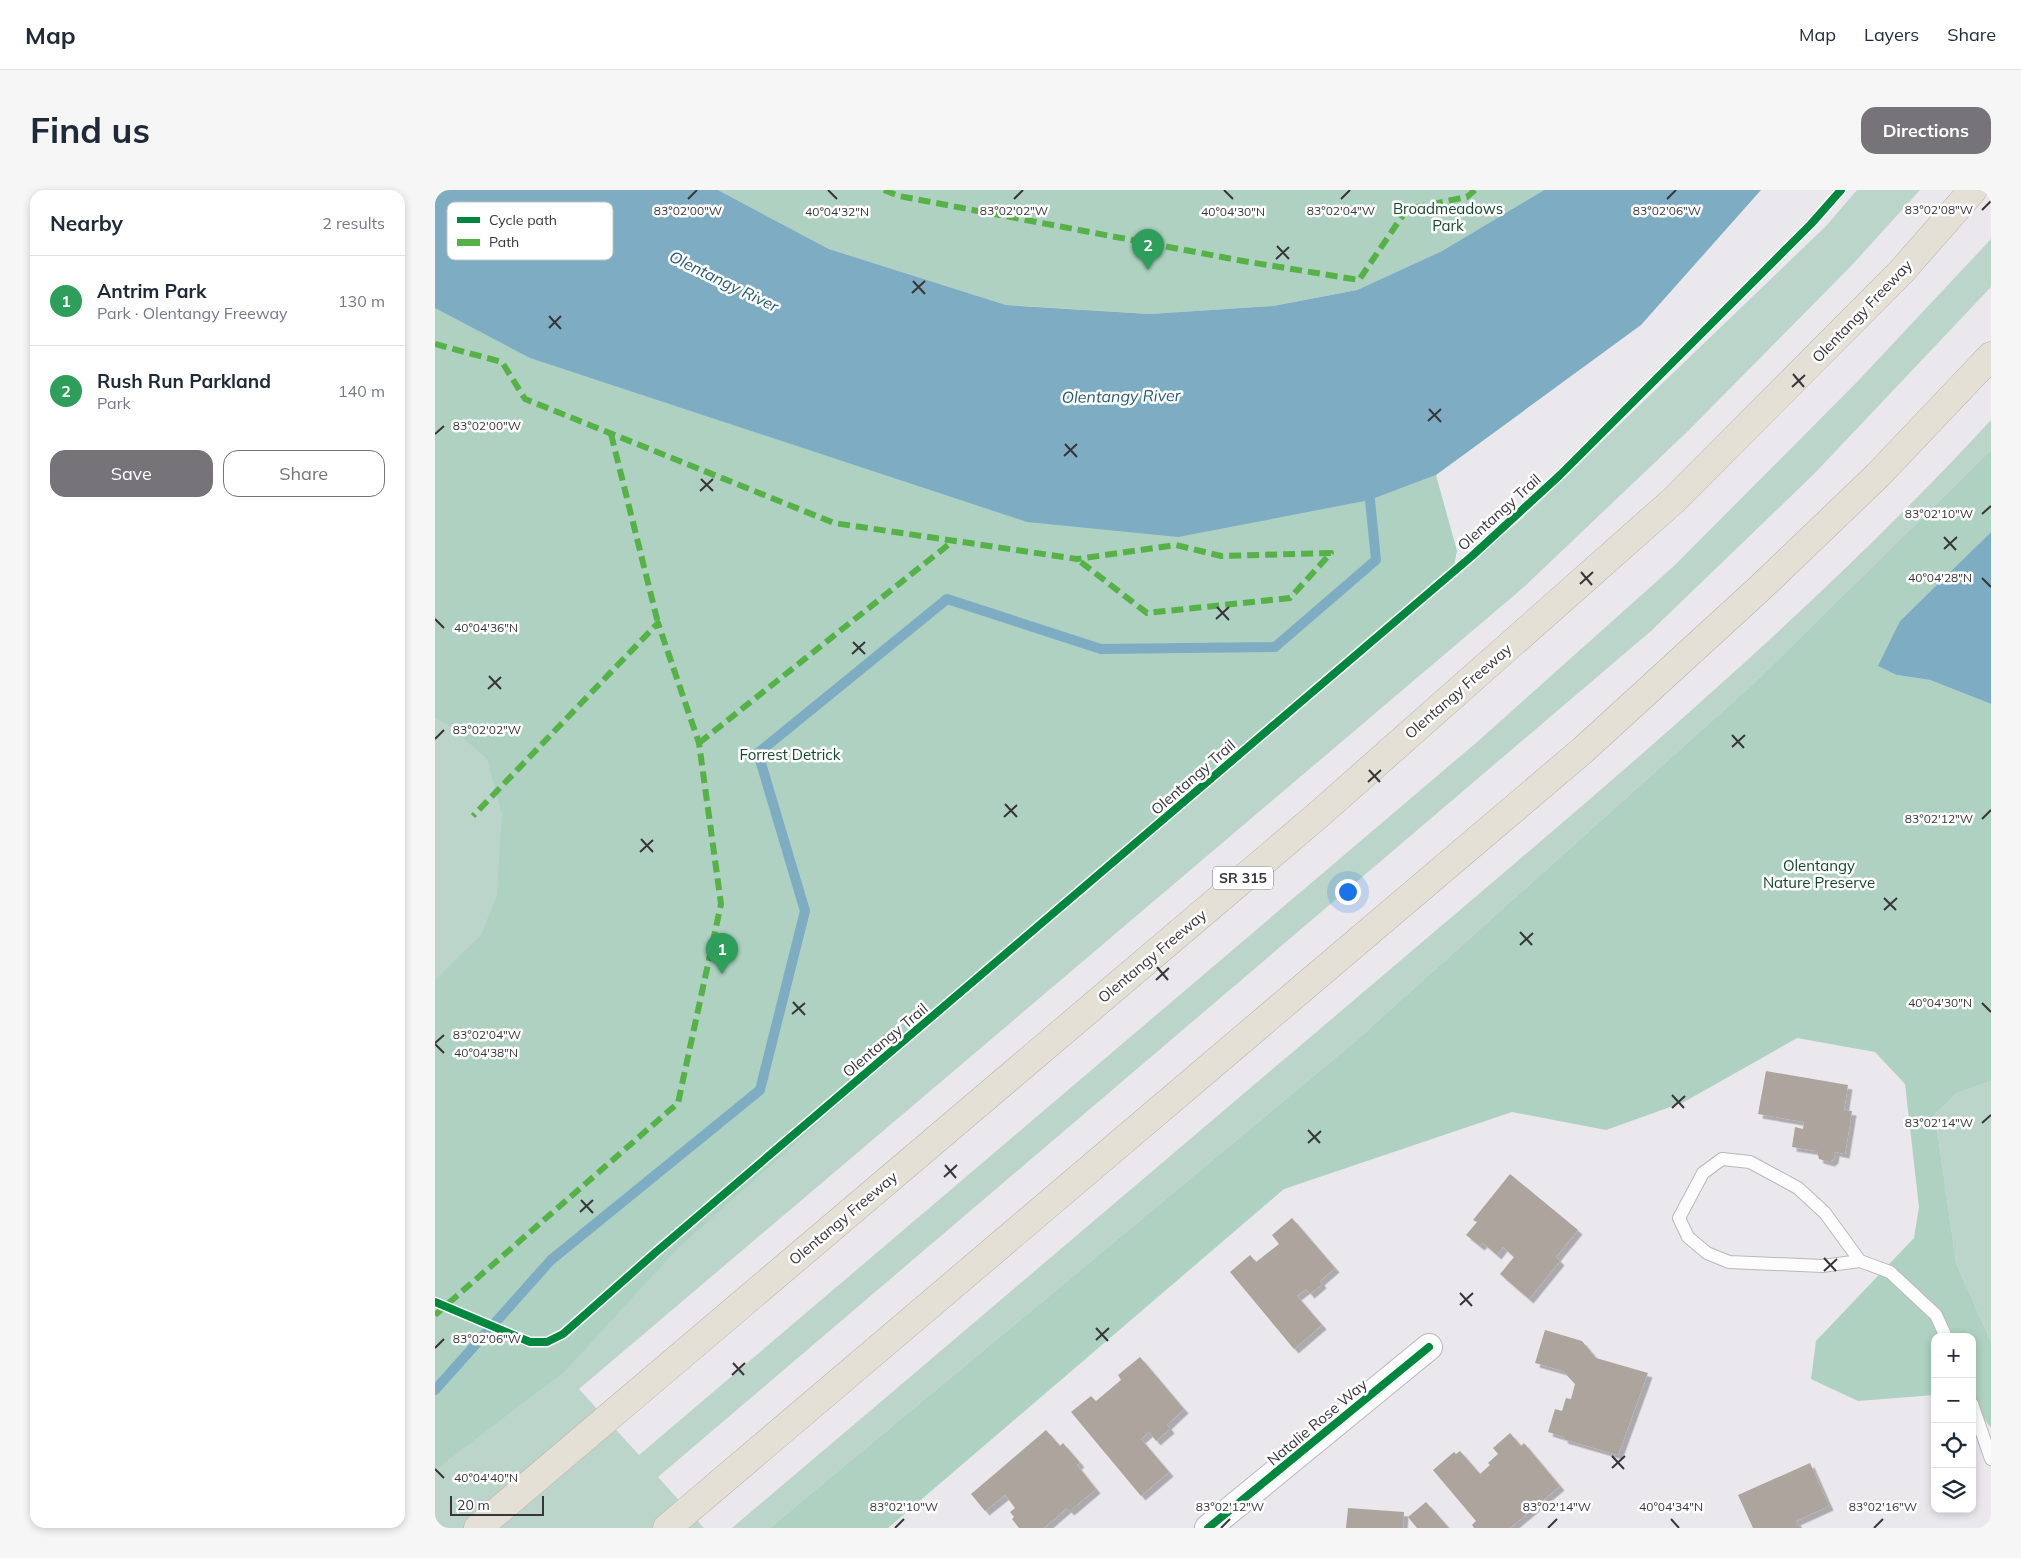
<!DOCTYPE html>
<meta charset="utf-8">
<style>
body{margin:0;font-family:Mulish,sans-serif;background:#f6f6f7;color:#1f2937}
.controls{position:absolute;right:15px;bottom:15px;display:grid;overflow:hidden;border-radius:10px;box-shadow:0 2px 8px #0003}
.controls button{width:45px;height:45px;display:grid;place-items:center;padding:0;border:0;border-bottom:1px solid #e0e1e3;background:#fff;color:#1f2937;font:25px sans-serif}
.scale{position:absolute;left:15px;bottom:12px;width:94px;box-sizing:border-box;padding-left:5px;border:2px solid #373539;border-top:0;font-size:14px;line-height:18px;white-space:nowrap;color:#373539;-webkit-text-stroke:4px #fff;paint-order:stroke}
.you{position:absolute;left:912px;top:701px;width:18px;height:18px;margin:-12px;border:4px solid #fff;border-radius:50%;background:#1a73e8;box-shadow:0 0 0 8px #1a73e833}
.badge{display:grid;place-items:center;width:32px;height:32px;border-radius:50%;background:#767478;color:#fff;font-size:16px;font-weight:700}
.pin{position:absolute;translate:-50% -41px;filter:drop-shadow(0 1px 2px #0008)}
.pin::after{content:'';position:absolute;top:26px;width:18px;height:15px;background:inherit;clip-path:polygon(0 0,100% 0,50% 100%)}
.list{margin:0;padding:0;list-style:none}
h2{display:flex;justify-content:space-between;align-items:center;height:65px;margin:0;padding:0 20px;font-size:21px}
h2 small{font-size:16px;font-weight:400;color:#747a83}
.list li{display:grid;grid-template-columns:32px 1fr auto;gap:15px;align-items:center;box-sizing:border-box;height:90px;padding:0 20px;border-top:1px solid #e0e1e3}
.list b{display:block;font-size:19px;white-space:nowrap}
.list p{margin:0;font-size:16px;white-space:nowrap;color:#747a83}
.list em{font-size:16px;font-style:normal;color:#747a83}
.actions{display:flex;gap:10px;padding:15px 20px}
.actions a{flex:1;padding:11px 0;border:1px solid #767478;border-radius:15px;text-align:center;font-size:18px;color:#767478}
.actions .main{background:#767478;color:#fff}
.icon{flex:none;width:28px;height:28px;fill:none;stroke:currentColor;stroke-width:2;stroke-linecap:round;stroke-linejoin:round}
.map{position:relative;flex:none;width:1556px;height:1338px;overflow:hidden;border-radius:15px}
header{display:flex;align-items:center;gap:30px;box-sizing:border-box;height:70px;padding:0 25px;background:#fff;border-bottom:1px solid #e0e1e3}
header strong{font-size:24px}
nav{display:flex;gap:28px;margin-inline-start:auto;font-size:18px}
.intro{display:flex;align-items:center;justify-content:space-between;box-sizing:border-box;height:120px;padding:0 30px}
h1{margin:0;font-size:35px}
.button{padding:12px 22px;border-radius:15px;background:#767478;color:#fff;font-size:18px;font-weight:700}
main{display:flex;gap:30px;padding:0 30px}
aside{flex:1;background:#fff;border-radius:15px;box-shadow:0 2px 8px #0003}
.map>svg:first-child{display:block}
</style>
<header>
<strong>Map</strong>
<nav><a>Map</a><a>Layers</a><a>Share</a></nav>
</header>
<div class="intro"><h1>Find us</h1><a class="button">Directions</a></div>
<main>
<aside>
<h2>Nearby<small>2 results</small></h2>
<ul class="list">
<li><span class="badge" style="background:#2e9e5b">1</span><div><b>Antrim Park</b><p>Park · Olentangy Freeway</p></div><em>130 m</em></li>
<li><span class="badge" style="background:#2e9e5b">2</span><div><b>Rush Run Parkland</b><p>Park</p></div><em>140 m</em></li>
</ul>
<div class="actions"><a class="main">Save</a><a>Share</a></div>
</aside>
<div class="map">
<svg width="1556" height="1338" viewBox="0 0 1556 1338">
<defs>
<filter id="shadow"><feDropShadow dx="4.5" dy="4.5" stdDeviation="0" flood-color="#0004"/></filter>
</defs>
<rect width="100%" height="100%" fill="#ebe8ed"/>
<g fill="#bcd5ca">
<polygon points="1422,0 1485,0 1418,74 1254,240 1089,397 144,1199 204,1265 1042,552 1240,375 1421,193 1556,49 1556,97 1380,283 1216,441 223,1287 269,1338 0,1338 0,118 935,310 1017,385 1082,333 1391,36"/>
<path d="M1556 230V260L1318 494 916 855 335 1338H297C522 1147 747 956 972 765 1173 594 1377 424 1556 230Z"/>
<polygon points="1556,891 1556,1152 1521,1073 1500,924 1522,903"/>
</g>
<g fill="#aed1c1">
<polygon points="283,0 1109,0 1007,61 922,100 838,116 716,124 571,115 394,59"/>
<polygon points="0,118 95,168 592,332 935,310 1001,285 1022,361 1017,385 653,694 244,1057 129,1182 0,1280 0,790 46,745 62,705 67,624 52,569 16,537 0,528"/>
<polygon points="1556,260 1556,342 1465,431 1462,485 1495,490 1556,514 1556,891 1522,903 1500,924 1521,1073 1556,1152 1556,1238 1537,1213 1537,1147 1500,1147 1500,1205 1423,1211 1376,1189 1381,1151 1479,1048 1484,1017 1470,894 1440,862 1362,848 1249,912 1171,940 1077,922 849,999 453,1338 335,1338 916,855 1318,494"/>
</g>
<g fill="#7eadc3">
<polygon points="0,0 283,0 394,59 571,115 715,124 838,116 922,100 1007,61 1109,0 1326,0 1206,135 1001,285 935,310 743,347 592,332 95,168 0,118"/>
<polygon points="1556,342 1556,514 1495,490 1462,485 1443,476 1465,431"/>
</g>
<g fill="none" stroke-linecap="round" stroke-linejoin="round">
<polyline stroke="#7eadc3" stroke-width="10" points="0,1200 116,1070 325,900 370,721 323,563 512,409 666,459 840,457 941,370 935,310"/>
</g>
<g fill="#ada49d" filter="url(#shadow)">
<polygon points="1331,881 1413,895 1409,920 1417,921 1410,964 1400,962 1399,969 1395,972 1384,969 1382,961 1357,957 1360,937 1368,939 1369,932 1323,924"/>
<polygon points="1075,984 1143,1040 1121,1067 1125,1071 1094,1109 1065,1084 1079,1067 1068,1057 1062,1065 1048,1053 1045,1056 1031,1045 1042,1032 1038,1030"/>
<polygon points="857,1028 900,1078 885,1091 887,1094 875,1104 871,1099 862,1106 887,1135 859,1159 795,1082 815,1065 821,1072 844,1054 837,1045"/>
<polygon points="1110,1140 1147,1151 1161,1168 1213,1183 1183,1265 1128,1249 1129,1247 1113,1242 1120,1219 1127,1221 1131,1208 1136,1209 1140,1194 1128,1181 1100,1173"/>
<polygon points="705,1167 749,1219 732,1235 735,1239 721,1251 714,1242 706,1249 734,1282 706,1306 636,1222 656,1206 661,1211 686,1190 683,1185"/>
<polygon points="611,1240 625,1256 628,1253 645,1273 642,1275 661,1299 635,1321 632,1318 609,1338 584,1338 577,1329 579,1327 575,1322 580,1318 570,1305 550,1321 536,1304"/>
<polygon points="1075,1243 1086,1256 1089,1253 1125,1296 1075,1338 1039,1338 1037,1335 1041,1331 998,1280 1019,1262 1021,1264 1025,1261 1045,1284 1055,1275 1053,1273 1063,1264 1058,1258"/>
<polygon points="1375,1273 1394,1316 1361,1331 1365,1338 1318,1338 1303,1305"/>
<polygon points="991,1312 1014,1338 982,1338 973,1327"/>
<polygon points="913,1318 969,1322 968,1338 911,1338"/>
</g>
<g fill="none" stroke-linecap="round" stroke-linejoin="round">
<g stroke="#bab7bc" stroke-width="14">
<g id="service">
<polyline points="1425,1071 1390,1023 1363,998 1315,972 1287,969 1268,983 1244,1028 1253,1047 1272,1063 1294,1072 1387,1076 1425,1071 1455,1082 1501,1125 1511,1147"/>
<polyline points="1537,1214 1556,1269"/>
</g>
</g>
<g stroke="#bab7bc" stroke-width="28">
<polyline id="minor" points="773,1338 994,1157"/>
</g>
<g stroke="#b8b1a8" stroke-width="29">
<g id="motorway">
<polyline points="43,1338 882,626 1239,310 1466,82 1538,0"/>
<polyline points="232,1338 1148,560 1324,399 1443,285 1556,166"/>
</g>
</g>
<use href="#service" stroke="#fcfcfc" stroke-width="12"/>
<use href="#minor" stroke="#fcfcfc" stroke-width="26"/>
<use href="#motorway" stroke="#e5e0d5" stroke-width="28"/>
<g stroke="#56b246" stroke-width="6" stroke-dasharray="12 6" stroke-linecap="butt">
<polyline points="449,0 464,6 808,71 924,90 972,19 1032,7 1040,0"/>
<polyline points="0,154 67,172 90,209 399,333 642,369 741,355 786,366 896,363 855,408 712,423 642,369"/>
<polyline points="176,244 223,433"/>
<polyline points="264,553 518,351"/>
<polyline points="0,1125 243,913 286,714 264,553 223,433 38,626"/>
</g>
<g stroke="#fff" stroke-width="11">
<g id="cycleway">
<polyline points="0,1112 95,1152 112,1152 128,1144 221,1062 1037,366 1125,285 1376,34 1406,0"/>
<polyline points="773,1338 994,1157"/>
</g>
</g>
<use href="#cycleway" stroke="#00873e" stroke-width="8"/>
</g>
<path fill="none" stroke="#373539" stroke-width="2" d="M393 0 402 9M789 0 798 9M253 9 262 0M579 9 588 0M906 9 915 0M1232 9 1241 0M1547 20 1556 11M842 56 854 69M841 69 854 57M478 91 490 104M477 103 490 91M114 126 126 139M114 138 126 126M1358 184 1369 197M1357 197 1370 185M994 219 1006 232M993 231 1006 219M0 244 9 236M630 254 642 267M629 266 642 254M266 289 278 301M265 301 278 289M1547 324 1556 316M1509 347 1521 360M1509 359 1522 347M1146 382 1157 395M1547 388 1556 397M1145 394 1158 382M782 417 794 430M0 429 9 438M781 429 794 417M418 452 430 464M417 464 430 452M54 486 66 499M53 499 66 487M1297 545 1309 558M0 549 9 540M1297 557 1310 545M934 580 945 592M933 592 946 580M570 614 582 627M569 627 582 615M1547 629 1556 620M206 649 218 662M205 662 218 650M1449 708 1461 720M1449 720 1462 708M1085 742 1097 755M1085 755 1098 743M722 777 733 790M721 790 734 778M358 812 370 825M1547 813 1556 822M357 824 370 813M0 853 9 845M0 854 9 863M1237 905 1249 918M1237 918 1250 906M1547 933 1556 925M873 940 885 953M873 953 886 941M510 975 521 988M509 987 522 975M146 1010 158 1023M145 1022 158 1010M1389 1068 1401 1081M1389 1081 1402 1069M1025 1103 1037 1116M1025 1115 1038 1103M661 1138 673 1151M661 1150 674 1138M0 1158 9 1149M298 1173 309 1185M297 1185 310 1173M1177 1266 1189 1279M1177 1278 1190 1266M0 1279 9 1288M1236 1329 1244 1338M460 1338 469 1329M786 1338 795 1329M1113 1338 1122 1329M1439 1338 1448 1329"/>
<g text-anchor="middle" dominant-baseline="central" stroke-width="5" stroke-linejoin="round" paint-order="stroke">
<rect fill="#fff" stroke="#737274" stroke-width="1" x="778" y="676.5" width="60" height="23" rx="4"/>
<g font-size="14" font-weight="bold" fill="#373539">
<text x="808" y="688">SR 315</text>
</g>
<g font-size="15" fill="#144832" stroke="#fff">
<text x="1013" y="18">Broadmeadows<tspan x="1013" dy="17">Park</tspan></text>
<text x="355" y="564">Forrest Detrick</text>
<text x="1384" y="675">Olentangy<tspan x="1384" dy="17">Nature Preserve</tspan></text>
</g>
<g font-size="15" fill="#373539" stroke="#fff">
<text transform="translate(1427 121) rotate(-46)">Olentangy Freeway</text>
<text transform="translate(1064 322) rotate(-42)">Olentangy Trail</text>
<text transform="translate(1023 501) rotate(-41)">Olentangy Freeway</text>
<text transform="translate(758 587) rotate(-41)">Olentangy Trail</text>
<text transform="translate(717 766) rotate(-40)">Olentangy Freeway</text>
<text transform="translate(450 850) rotate(-40)">Olentangy Trail</text>
<text transform="translate(408 1028) rotate(-40)">Olentangy Freeway</text>
<text transform="translate(882 1232) rotate(-40)">Natalie Rose Way</text>
</g>
<g font-size="16" font-style="italic" fill="#255b71" stroke="#fff">
<text transform="translate(289 91) rotate(26)">Olentangy River</text>
<text transform="translate(686 206) rotate(-1)">Olentangy River</text>
</g>
</g>
<rect x="12" y="12" width="166" height="58" rx="8" fill="#fff" stroke="#c3c2c4" stroke-width="1"/>
<rect x="22" y="27" width="23" height="6" fill="#00873e"/>
<rect x="22" y="49" width="23" height="7" fill="#56b246"/>
<g font-size="14" fill="#373539">
<text x="54" y="35">Cycle path</text>
<text x="54" y="57">Path</text>
</g>
<g font-size="12" text-anchor="middle" fill="#373539" stroke="#fff" stroke-width="5" stroke-linejoin="round" paint-order="stroke">
<text x="1504" y="24">83°02'08"W</text>
<text x="253" y="25">83°02'00"W</text>
<text x="579" y="25">83°02'02"W</text>
<text x="906" y="25">83°02'04"W</text>
<text x="1232" y="25">83°02'06"W</text>
<text x="798" y="26">40°04'30"N</text>
<text x="402" y="26">40°04'32"N</text>
<text x="52" y="240">83°02'00"W</text>
<text x="1504" y="328">83°02'10"W</text>
<text x="1505" y="392">40°04'28"N</text>
<text x="51" y="442">40°04'36"N</text>
<text x="52" y="544">83°02'02"W</text>
<text x="1504" y="633">83°02'12"W</text>
<text x="1505" y="817">40°04'30"N</text>
<text x="52" y="849">83°02'04"W</text>
<text x="51" y="867">40°04'38"N</text>
<text x="1504" y="937">83°02'14"W</text>
<text x="52" y="1153">83°02'06"W</text>
<text x="51" y="1292">40°04'40"N</text>
<text x="1236" y="1321">40°04'34"N</text>
<text x="469" y="1321">83°02'10"W</text>
<text x="795" y="1321">83°02'12"W</text>
<text x="1122" y="1321">83°02'14"W</text>
<text x="1448" y="1321">83°02'16"W</text>
</g>
</svg>
<div class="controls">
<button>+</button>
<button>−</button>
<button><svg class="icon" aria-label="locate" viewBox="0 0 24 24"><circle cx="12" cy="12" r="6"/><path d="M12 2v4M12 18v4M2 12h4M18 12h4"/></svg></button>
<button><svg class="icon" aria-label="layers" viewBox="0 0 24 24"><path d="M12 4l9 5-9 5-9-5zM3 14l9 5 9-5"/></svg></button>
</div>
<div class="scale">20 m</div>
<div class="you"></div>
<div class="pin badge" style="left:287px;top:784px;background:#2e9e5b">1</div>
<div class="pin badge" style="left:713px;top:80px;background:#2e9e5b">2</div>
</div>
</main>
